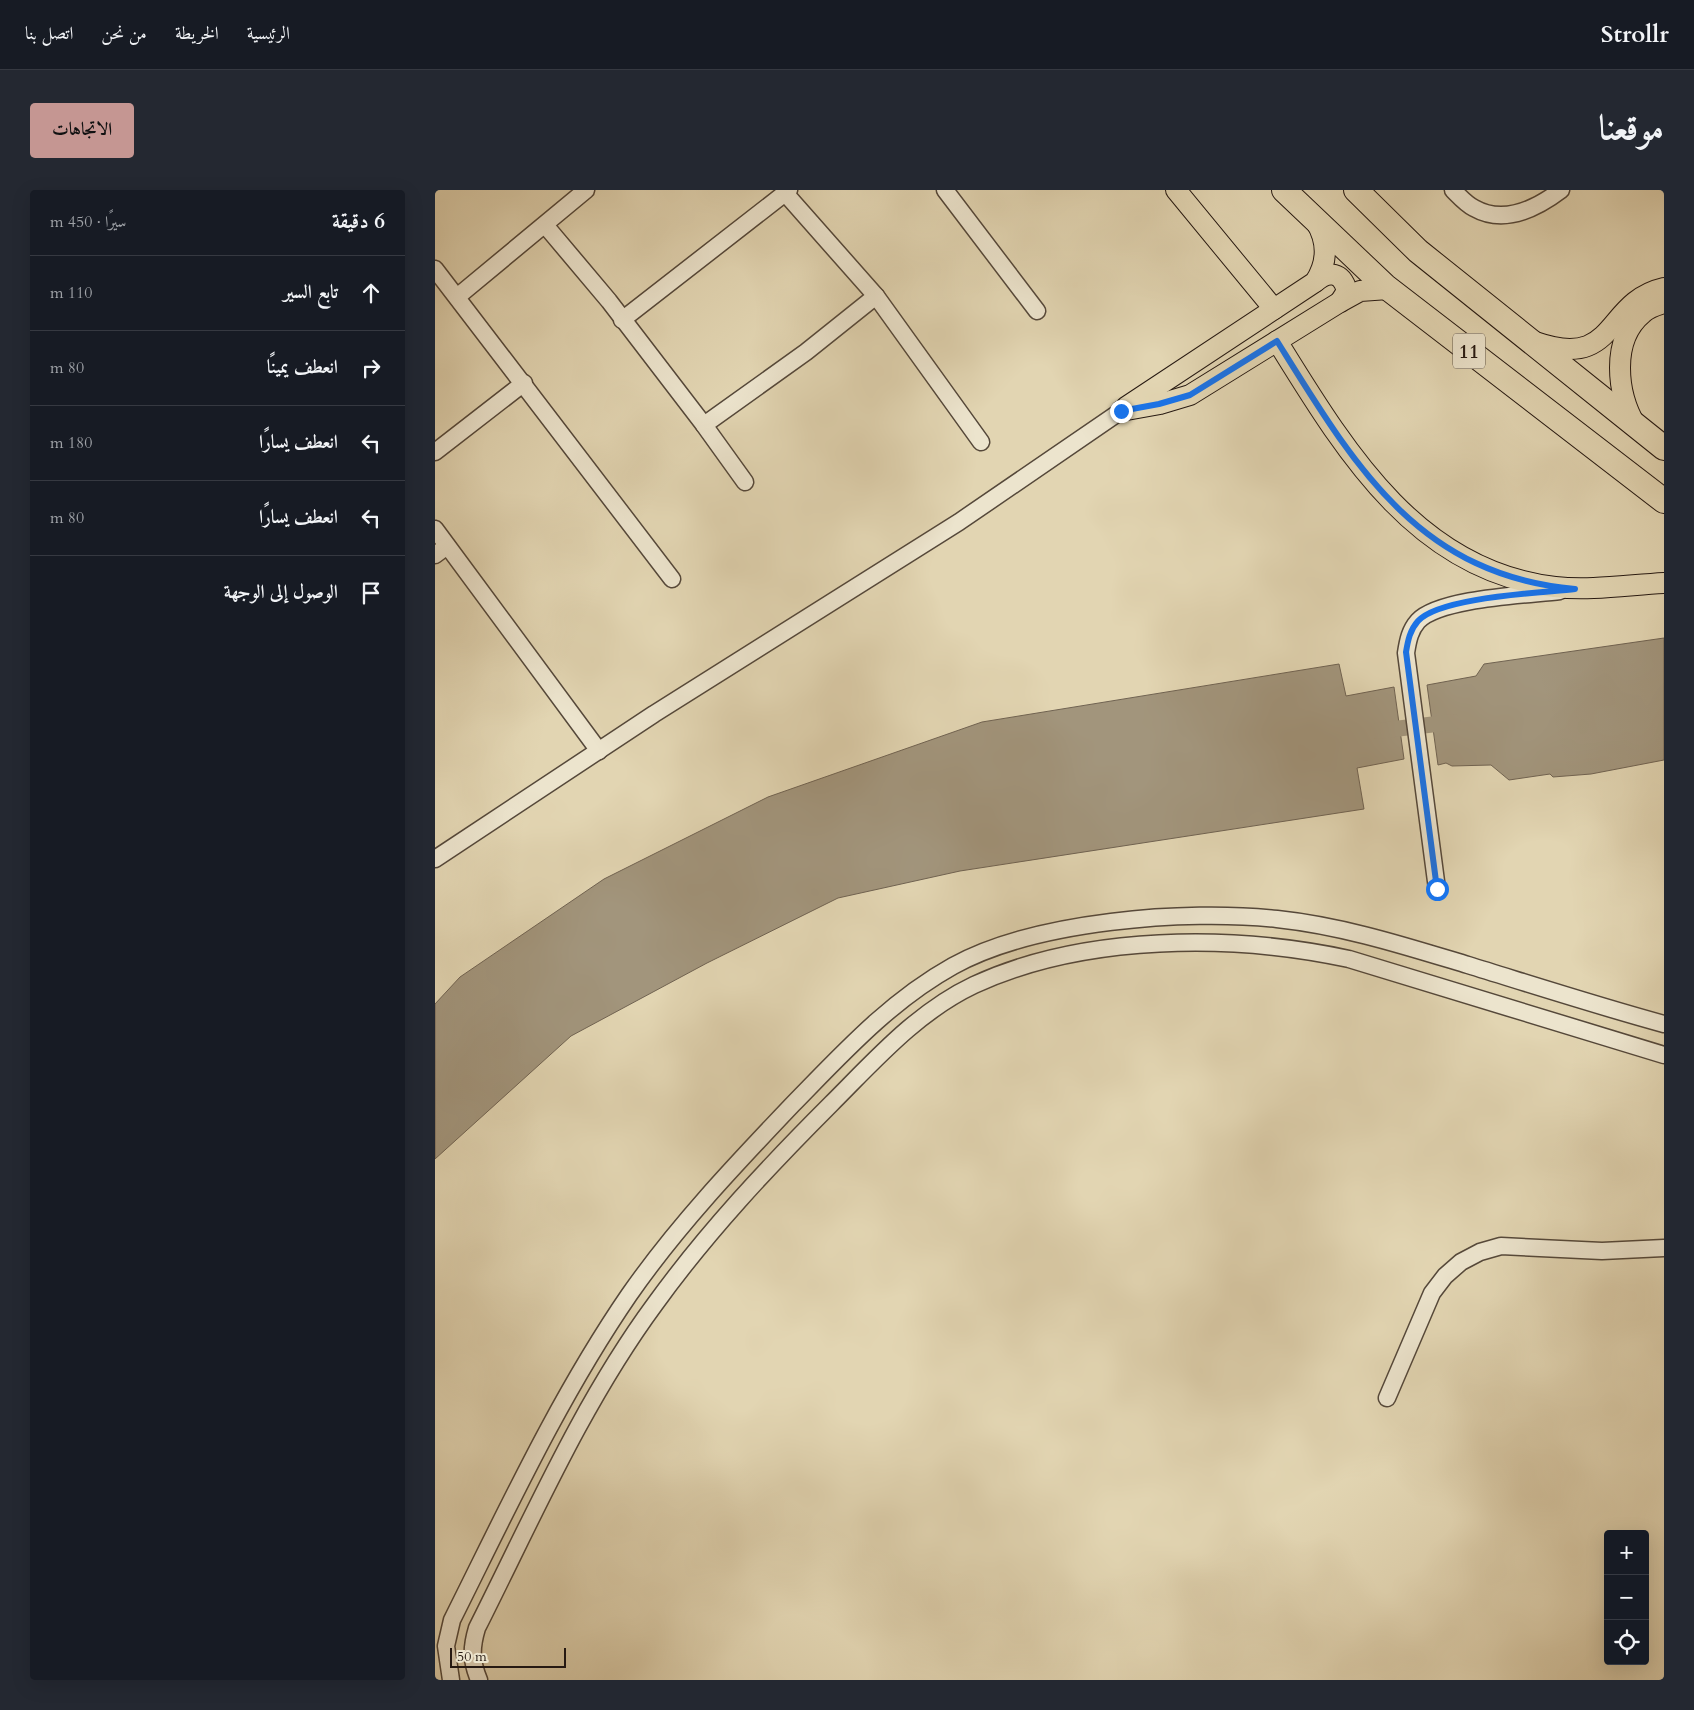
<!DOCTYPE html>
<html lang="ar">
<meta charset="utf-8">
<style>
body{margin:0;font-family:Cardo,Amiri,serif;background:#242831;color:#f1f3f6;direction:rtl}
.controls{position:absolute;right:15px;bottom:15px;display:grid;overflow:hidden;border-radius:5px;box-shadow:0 5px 20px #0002}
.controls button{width:45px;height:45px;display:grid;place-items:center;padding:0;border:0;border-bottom:1px solid #363941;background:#171b24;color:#f1f3f6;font:25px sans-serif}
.scale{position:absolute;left:15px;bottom:12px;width:116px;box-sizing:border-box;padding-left:5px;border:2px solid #261912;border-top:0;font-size:14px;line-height:18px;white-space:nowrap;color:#261912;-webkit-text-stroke:4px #ece4cd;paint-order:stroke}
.stop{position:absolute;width:15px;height:15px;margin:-11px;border:4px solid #1a73e8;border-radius:50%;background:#fff}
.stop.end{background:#1a73e8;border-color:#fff;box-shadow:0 1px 5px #0008}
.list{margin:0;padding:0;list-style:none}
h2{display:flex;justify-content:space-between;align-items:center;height:65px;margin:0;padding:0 20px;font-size:21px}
h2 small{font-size:16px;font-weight:400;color:#9ea1a6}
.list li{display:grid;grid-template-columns:32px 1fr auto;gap:15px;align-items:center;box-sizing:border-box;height:75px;padding:0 20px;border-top:1px solid #363941}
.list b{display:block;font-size:19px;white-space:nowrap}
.list em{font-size:16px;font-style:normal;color:#9ea1a6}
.icon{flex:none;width:28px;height:28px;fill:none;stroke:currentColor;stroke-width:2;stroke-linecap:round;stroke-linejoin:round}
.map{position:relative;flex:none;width:1229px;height:1490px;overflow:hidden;direction:ltr;border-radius:5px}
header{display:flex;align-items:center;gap:30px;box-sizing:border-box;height:70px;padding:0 25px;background:#171b24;border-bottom:1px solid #363941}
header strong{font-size:24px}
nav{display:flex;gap:28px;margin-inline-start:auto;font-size:18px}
.intro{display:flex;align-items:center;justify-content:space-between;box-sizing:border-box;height:120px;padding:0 30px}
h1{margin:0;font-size:35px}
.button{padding:12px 22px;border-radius:5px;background:#c59692;color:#111;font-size:18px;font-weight:700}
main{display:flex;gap:30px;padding:0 30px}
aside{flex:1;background:#171b24;border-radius:5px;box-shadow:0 5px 20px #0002}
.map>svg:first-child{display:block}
</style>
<header>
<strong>Strollr</strong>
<nav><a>الرئيسية</a><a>الخريطة</a><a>من نحن</a><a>اتصل بنا</a></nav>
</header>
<div class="intro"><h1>موقعنا</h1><a class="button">الاتجاهات</a></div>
<main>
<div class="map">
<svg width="1229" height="1490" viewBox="0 0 1229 1490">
<rect width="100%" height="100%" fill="#e2d5b2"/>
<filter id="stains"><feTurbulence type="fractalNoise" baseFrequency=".004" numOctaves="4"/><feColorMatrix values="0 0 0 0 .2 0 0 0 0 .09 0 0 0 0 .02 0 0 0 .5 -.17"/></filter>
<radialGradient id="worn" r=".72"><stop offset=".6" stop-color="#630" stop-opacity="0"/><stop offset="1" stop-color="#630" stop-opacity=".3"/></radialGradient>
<g fill="#a2957c" stroke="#706352">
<polygon points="1229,448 1229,570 1156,584 1118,587 1115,584 1074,590 1056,575 1017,576 1011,573 1003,575 992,495 1041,486 1049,474"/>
<polygon points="904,474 911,506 959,497 969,569 922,578 929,619 525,681 403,708 272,773 136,846 0,969 0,814 25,787 169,689 333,607 547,532"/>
</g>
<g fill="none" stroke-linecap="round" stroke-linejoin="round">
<polyline stroke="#a2957c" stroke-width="16" points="943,541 1018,532"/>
<g stroke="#55483a" stroke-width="19">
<g id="minor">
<polyline points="510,0 602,121"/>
<path d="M1018 0C1024 6 1031 14 1039 18 1069 35 1101 19 1126 0"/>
<polyline points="350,3 441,106 546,252"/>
<polyline points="110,35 174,111 269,235 310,292"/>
<polyline points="0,79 237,389"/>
<polyline points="22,107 151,0"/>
<polyline points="187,130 354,0"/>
<polyline points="269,235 371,162 441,106"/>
<polyline points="0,262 89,193"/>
<polyline points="0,339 164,561"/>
<polyline points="0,365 12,356"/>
<polyline points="0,669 219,524 524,332 686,221"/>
<path d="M1002 699 971 463C973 450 975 440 983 431 1005 408 1092 405 1125 401"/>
<polyline points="952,1208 997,1103 1010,1086 1026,1072 1045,1062 1066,1056 1167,1061 1229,1058"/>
<path d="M16 1490 11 1456 17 1430C72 1320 124 1207 194 1105 242 1036 300 975 358 914 408 863 455 811 518 776 599 731 751 719 842 729 908 736 970 756 1033 775 1098 795 1163 816 1229 834"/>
<path d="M44 1490C36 1471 36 1458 42 1438 97 1329 147 1213 220 1114 272 1042 333 977 396 914 440 870 482 822 539 795 649 744 798 744 914 769L1229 865"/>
</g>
</g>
<g stroke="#261912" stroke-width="22">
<g id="major">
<polyline points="741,0 839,119"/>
<path d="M880 92C894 80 907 82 912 101L905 112"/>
<path d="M842 151C909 259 981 381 1120 397 1155 401 1193 395 1229 393"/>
<path d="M1100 152C1183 181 1168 112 1229 98"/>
<path d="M691 217 880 92C893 72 893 52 881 32"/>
<polyline points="686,221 725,214 755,205 905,112 925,101 953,99"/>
<path d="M1201 236C1182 204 1175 150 1208 123 1213 118 1222 115 1229 113"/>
</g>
</g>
<g stroke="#261912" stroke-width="26">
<g id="highway">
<polyline points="849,0 950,96 1229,311"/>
<polyline points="921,0 983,61 1229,258"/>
</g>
</g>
<use href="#minor" stroke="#ece4cd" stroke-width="16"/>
<use href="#major" stroke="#e2d5b2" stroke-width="20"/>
<use href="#highway" stroke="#e2d5b2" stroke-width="24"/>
</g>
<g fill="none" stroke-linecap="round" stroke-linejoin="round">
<path stroke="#1a73e8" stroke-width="6" d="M686 221 724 214 755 205 842 151C918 273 982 385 1140 399 1105 403 1005 407 983 431 975 440 973 450 971 462L1002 699"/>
</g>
<g text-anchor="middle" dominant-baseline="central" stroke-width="5" stroke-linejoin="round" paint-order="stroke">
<rect fill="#ece4cd" stroke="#61564a" stroke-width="1" x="1018" y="143.5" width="32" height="35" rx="4"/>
<g font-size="20" font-weight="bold" fill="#261912">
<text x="1034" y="161">11</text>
</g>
</g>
<rect width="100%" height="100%" filter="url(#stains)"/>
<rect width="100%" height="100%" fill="url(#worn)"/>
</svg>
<div class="controls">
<button>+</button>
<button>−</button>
<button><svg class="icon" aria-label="locate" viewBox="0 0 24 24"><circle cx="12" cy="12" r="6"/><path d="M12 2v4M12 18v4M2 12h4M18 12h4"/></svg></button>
</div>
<div class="scale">50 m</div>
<div class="stop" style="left:1002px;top:699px"></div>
<div class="stop end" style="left:686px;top:221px"></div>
</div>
<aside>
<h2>6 دقيقة<small>سيرًا · 450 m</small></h2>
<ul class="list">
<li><svg class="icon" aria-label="ahead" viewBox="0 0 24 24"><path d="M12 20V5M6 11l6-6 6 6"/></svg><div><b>تابع السير</b></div><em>110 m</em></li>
<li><svg class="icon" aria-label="right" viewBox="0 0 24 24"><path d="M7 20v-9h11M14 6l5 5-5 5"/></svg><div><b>انعطف يمينًا</b></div><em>80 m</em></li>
<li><svg class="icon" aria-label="left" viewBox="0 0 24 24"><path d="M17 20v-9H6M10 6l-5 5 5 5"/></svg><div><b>انعطف يسارًا</b></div><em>180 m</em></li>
<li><svg class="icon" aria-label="left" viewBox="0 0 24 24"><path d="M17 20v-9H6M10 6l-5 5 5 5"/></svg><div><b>انعطف يسارًا</b></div><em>80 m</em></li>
<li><svg class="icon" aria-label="arrive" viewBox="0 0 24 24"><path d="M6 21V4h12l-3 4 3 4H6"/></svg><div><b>الوصول إلى الوجهة</b></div></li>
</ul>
</aside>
</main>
